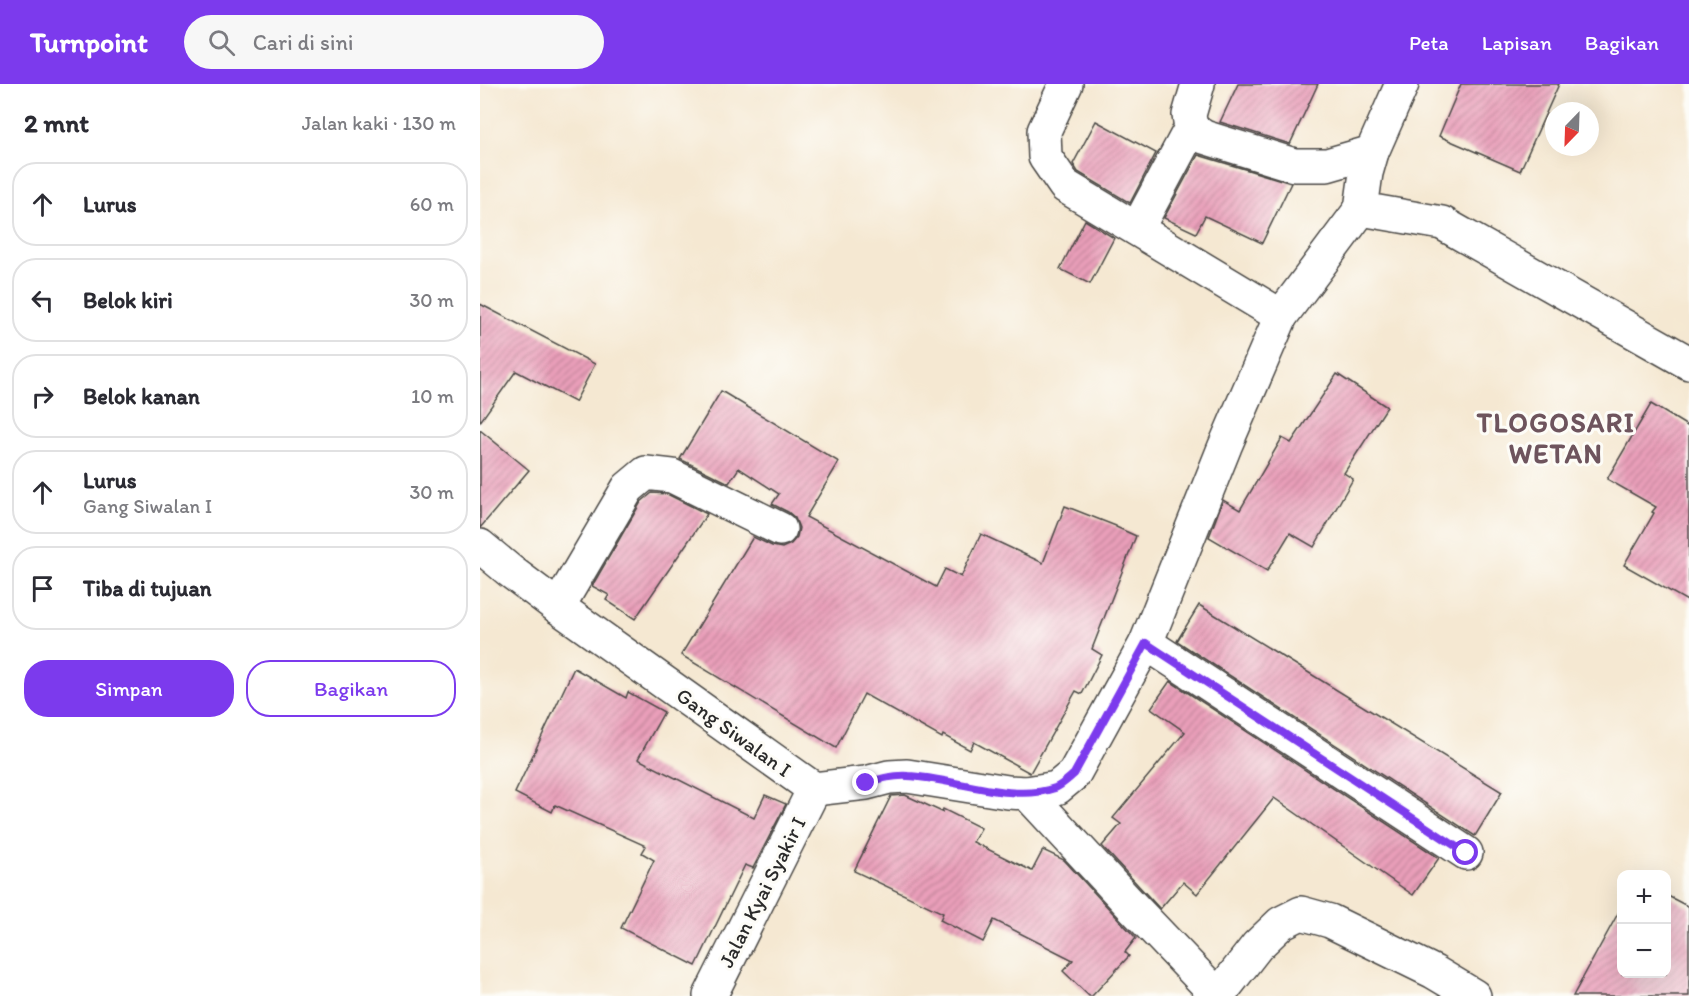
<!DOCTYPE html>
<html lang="id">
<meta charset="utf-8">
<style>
body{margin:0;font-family:Itim,sans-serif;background:#f7f7f7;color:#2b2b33}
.controls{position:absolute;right:18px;bottom:18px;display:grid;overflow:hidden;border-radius:12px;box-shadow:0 6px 24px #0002}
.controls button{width:54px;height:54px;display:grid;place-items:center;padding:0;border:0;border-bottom:2px solid #e1e1e2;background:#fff;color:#2b2b33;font:30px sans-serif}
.compass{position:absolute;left:1065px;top:18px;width:54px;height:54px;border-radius:50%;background:#fff;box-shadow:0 6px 24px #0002;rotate:203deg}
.stop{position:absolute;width:18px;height:18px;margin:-14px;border:4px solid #7c3aed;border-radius:50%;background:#fff}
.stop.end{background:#7c3aed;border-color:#fff;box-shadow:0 2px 6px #0008}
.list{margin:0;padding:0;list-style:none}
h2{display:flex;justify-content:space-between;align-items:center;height:78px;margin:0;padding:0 24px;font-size:26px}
h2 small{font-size:20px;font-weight:400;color:#7c7c81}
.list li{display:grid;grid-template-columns:39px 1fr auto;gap:18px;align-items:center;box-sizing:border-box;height:84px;margin:0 12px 12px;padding:0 12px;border:2px solid #e1e1e2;border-radius:24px}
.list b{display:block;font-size:22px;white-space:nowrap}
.list p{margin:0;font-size:20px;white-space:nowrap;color:#7c7c81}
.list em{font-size:20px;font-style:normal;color:#7c7c81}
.actions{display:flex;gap:12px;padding:18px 24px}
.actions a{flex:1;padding:14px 0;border:2px solid #7c3aed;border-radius:24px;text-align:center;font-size:21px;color:#7c3aed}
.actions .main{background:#7c3aed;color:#fff}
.icon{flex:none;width:33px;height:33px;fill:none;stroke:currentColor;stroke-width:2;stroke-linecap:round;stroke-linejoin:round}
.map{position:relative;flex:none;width:1209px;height:912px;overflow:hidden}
header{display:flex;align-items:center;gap:36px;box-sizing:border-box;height:84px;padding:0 30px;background:#7c3aed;color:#fff}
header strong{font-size:28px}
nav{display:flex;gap:33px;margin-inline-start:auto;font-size:21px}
.search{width:420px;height:54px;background:#f7f7f7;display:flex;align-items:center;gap:15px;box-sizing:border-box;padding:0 21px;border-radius:33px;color:#7c7c81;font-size:22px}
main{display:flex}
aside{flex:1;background:#fff}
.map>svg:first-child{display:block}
</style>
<header>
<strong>Turnpoint</strong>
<div class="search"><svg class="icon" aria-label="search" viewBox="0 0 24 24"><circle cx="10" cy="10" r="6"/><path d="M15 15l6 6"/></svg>Cari di sini</div>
<nav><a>Peta</a><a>Lapisan</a><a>Bagikan</a></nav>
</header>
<main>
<aside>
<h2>2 mnt<small>Jalan kaki · 130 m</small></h2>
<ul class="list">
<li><svg class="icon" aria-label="ahead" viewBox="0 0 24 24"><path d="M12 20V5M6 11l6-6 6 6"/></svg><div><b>Lurus</b></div><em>60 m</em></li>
<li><svg class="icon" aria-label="left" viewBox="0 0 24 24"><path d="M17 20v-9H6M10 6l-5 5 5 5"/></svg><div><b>Belok kiri</b></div><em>30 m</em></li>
<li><svg class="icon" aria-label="right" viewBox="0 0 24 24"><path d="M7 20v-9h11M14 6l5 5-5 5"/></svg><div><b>Belok kanan</b></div><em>10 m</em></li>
<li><svg class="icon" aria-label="ahead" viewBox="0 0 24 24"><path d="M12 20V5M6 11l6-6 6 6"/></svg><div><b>Lurus</b><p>Gang Siwalan I</p></div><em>30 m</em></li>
<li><svg class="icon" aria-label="arrive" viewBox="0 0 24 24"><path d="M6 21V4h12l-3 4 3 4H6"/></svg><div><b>Tiba di tujuan</b></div></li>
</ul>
<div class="actions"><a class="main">Simpan</a><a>Bagikan</a></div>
</aside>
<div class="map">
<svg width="1209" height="912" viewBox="0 0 1209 912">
<defs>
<pattern id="building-hatch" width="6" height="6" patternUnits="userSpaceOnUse" patternTransform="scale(1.5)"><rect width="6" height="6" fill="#ea9fba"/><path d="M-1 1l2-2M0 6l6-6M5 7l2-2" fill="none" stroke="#be8297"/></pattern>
</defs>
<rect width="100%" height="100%" fill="#fdfcf7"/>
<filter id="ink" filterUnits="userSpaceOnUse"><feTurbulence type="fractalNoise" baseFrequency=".0167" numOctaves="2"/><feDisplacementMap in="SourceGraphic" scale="12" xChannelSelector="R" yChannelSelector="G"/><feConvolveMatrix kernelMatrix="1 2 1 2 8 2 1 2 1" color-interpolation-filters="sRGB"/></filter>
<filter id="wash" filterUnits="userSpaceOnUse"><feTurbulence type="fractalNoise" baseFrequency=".008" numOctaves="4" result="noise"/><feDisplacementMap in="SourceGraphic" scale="24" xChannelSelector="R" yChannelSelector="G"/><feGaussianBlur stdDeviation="1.35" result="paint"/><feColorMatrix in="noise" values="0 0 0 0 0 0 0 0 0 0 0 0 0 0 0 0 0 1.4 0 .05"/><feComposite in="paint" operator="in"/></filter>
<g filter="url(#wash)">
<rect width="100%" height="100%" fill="#f5e8d2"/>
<g id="blocks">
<g fill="url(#building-hatch)">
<polygon points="758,0 838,0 810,60 740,38"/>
<polygon points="981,0 1079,0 1040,87 959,52"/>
<polygon points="616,37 676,69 650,119 598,88 593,80"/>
<polygon points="718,71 811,99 782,159 725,132 716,149 684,134"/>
<polygon points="605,136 634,154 610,200 580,185"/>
<polygon points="0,220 115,280 95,318 36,287 0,338"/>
<polygon points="857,290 907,323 864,389 873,395 834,463 810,449 787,487 729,453 743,416 760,426 802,354 811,359"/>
<polygon points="241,307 359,378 326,433 456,503 465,485 481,493 501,450 563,479 585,422 636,442 636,443 656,452 612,565 622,571 602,610 596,607 550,689 494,658 490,666 463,651 462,654 384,610 356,664 201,571 273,453 292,462 302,464 311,460 317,453 319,444 315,434 308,428 292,420 299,410 259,384 249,399 200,375"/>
<polygon points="1171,320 1209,343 1209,518 1144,481 1174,429 1172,428 1176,423 1127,395"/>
<polygon points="0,346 49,386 0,444"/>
<polygon points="172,409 187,410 227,430 155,535 126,516 129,511 112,502 161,418"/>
<polygon points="719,521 1022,708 995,752 697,557"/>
<polygon points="94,584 146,614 148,608 184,628 158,675 274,734 285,711 306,720 273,784 265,781 216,882 141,844 174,776 162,769 166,762 75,721 72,728 35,709"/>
<polygon points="690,597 959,774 933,811 794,714 717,810 703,798 680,825 622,762 641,740 633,734 705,648 671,624"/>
<polygon points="425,711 462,728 463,725 501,744 493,758 552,787 563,766 584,776 656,854 645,868 649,872 612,912 609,912 583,887 593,876 514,836 503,858 460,836 463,829 374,787 411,712"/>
<polygon points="1186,811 1209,823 1209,912 1093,912 1142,822 1142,890 1186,890"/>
</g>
</g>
</g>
<g filter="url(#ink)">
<use href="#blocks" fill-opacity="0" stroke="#494744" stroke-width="1.5"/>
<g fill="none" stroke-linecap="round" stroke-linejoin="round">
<g stroke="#494744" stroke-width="36">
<g id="minor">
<polyline points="586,0 564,47 565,73 585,102 801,232"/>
<polyline points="718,0 709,31 711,44 724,53 814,81 847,81 892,68"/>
<polyline points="881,125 886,89 892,68 922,0"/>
<polyline points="657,145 711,44"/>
<polyline points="0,462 30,487 78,523 334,705 386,699 409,693 427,692 528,708 547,709 577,704 594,690 666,559 745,362 801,232 881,125 962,139 1209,279"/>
<polyline points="78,523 148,404 166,389 192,392 300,445"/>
<polyline points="666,559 986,769"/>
<polyline points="547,709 649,819 738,912"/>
<polyline points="230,912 334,705"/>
<polyline points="738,912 777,862 801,839 821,829 850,837 954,888 994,912"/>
</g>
</g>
<use href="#minor" stroke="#fff" stroke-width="33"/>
</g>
</g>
<g fill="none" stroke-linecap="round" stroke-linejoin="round" filter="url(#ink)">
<path stroke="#7c3aed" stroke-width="8" d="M386 699C400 695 413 691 428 692 473 694 531 719 575 704 582 701 588 695 594 690L666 559 986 769"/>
</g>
<g text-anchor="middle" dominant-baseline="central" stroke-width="6" stroke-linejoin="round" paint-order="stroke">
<g font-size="21" fill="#2b2b2b" stroke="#fdfcf7">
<text transform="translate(254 648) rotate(36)">Gang Siwalan I</text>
<text transform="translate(282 808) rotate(-63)">Jalan Kyai Syakir I</text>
</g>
<g font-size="27" font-weight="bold" letter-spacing="1.5" fill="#6e545d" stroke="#fdfcf7">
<text x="1076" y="338">TLOGOSARI<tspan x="1076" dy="31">WETAN</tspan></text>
</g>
</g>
</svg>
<div class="controls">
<button>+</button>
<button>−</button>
</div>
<svg class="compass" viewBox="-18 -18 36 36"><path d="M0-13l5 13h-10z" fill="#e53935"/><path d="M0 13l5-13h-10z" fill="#7c7c81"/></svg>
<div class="stop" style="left:986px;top:769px"></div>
<div class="stop end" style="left:386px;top:699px"></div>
</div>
</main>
